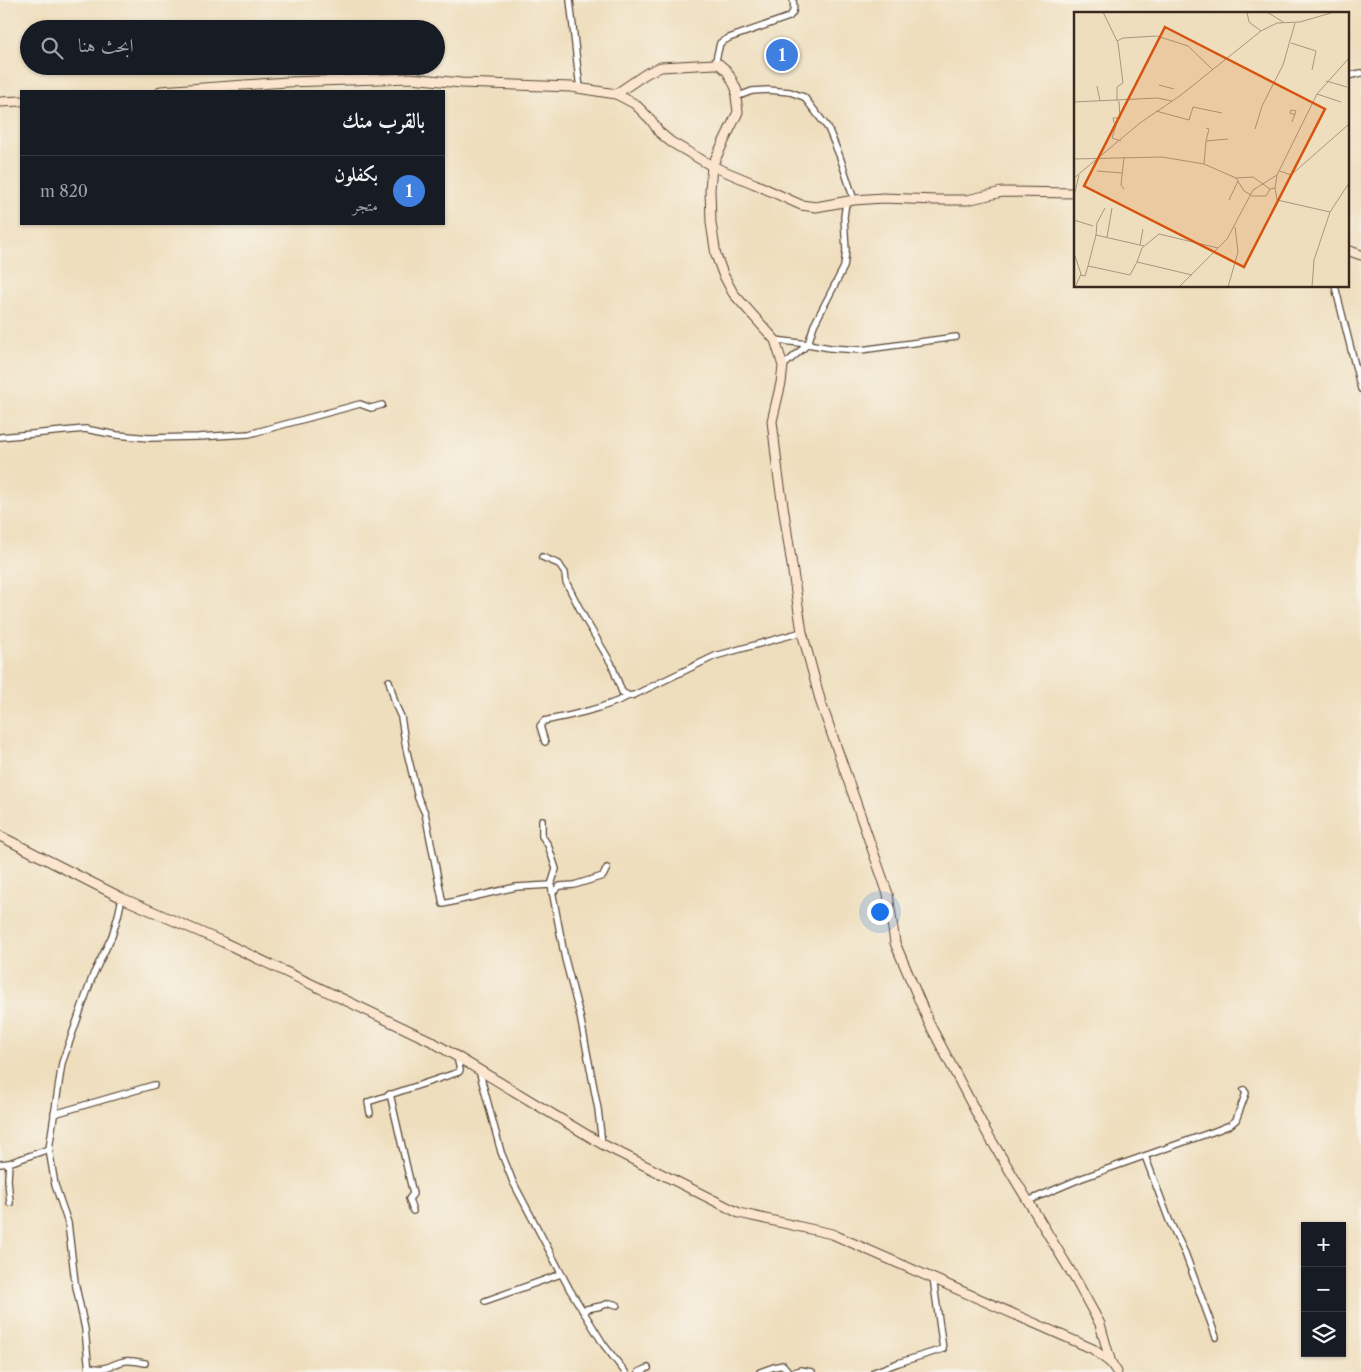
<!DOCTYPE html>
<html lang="ar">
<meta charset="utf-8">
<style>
body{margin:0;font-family:"Libre Caslon Text",Amiri,serif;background:#20242c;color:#f1f3f6;direction:rtl}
.controls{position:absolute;right:15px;bottom:15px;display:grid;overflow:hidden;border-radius:0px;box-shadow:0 1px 4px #0004}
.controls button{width:45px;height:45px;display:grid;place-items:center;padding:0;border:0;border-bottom:1px solid #363941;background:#171b24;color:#f1f3f6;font:25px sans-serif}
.you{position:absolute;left:879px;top:911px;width:18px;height:18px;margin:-12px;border:4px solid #fff;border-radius:50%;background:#1a73e8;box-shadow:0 0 0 8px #1a73e833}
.badge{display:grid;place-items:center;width:32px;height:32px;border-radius:50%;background:#0f766e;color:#fff;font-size:16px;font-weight:700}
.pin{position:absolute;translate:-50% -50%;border:2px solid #fff;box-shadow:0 1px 5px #0006}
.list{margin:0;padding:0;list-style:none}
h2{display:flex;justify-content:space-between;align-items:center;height:65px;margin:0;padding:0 20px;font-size:21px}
h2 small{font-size:16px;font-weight:400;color:#9ea1a6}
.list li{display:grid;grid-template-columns:32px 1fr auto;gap:15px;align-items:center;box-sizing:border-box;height:70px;padding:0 20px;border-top:1px solid #363941}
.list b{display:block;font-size:19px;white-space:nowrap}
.list p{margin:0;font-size:16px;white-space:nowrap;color:#9ea1a6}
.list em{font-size:16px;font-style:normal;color:#9ea1a6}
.icon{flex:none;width:28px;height:28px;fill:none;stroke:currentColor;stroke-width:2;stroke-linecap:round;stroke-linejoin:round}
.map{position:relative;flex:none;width:1361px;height:1372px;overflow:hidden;direction:ltr}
.search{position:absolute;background:#171b24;box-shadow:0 1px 4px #0004;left:20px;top:20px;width:425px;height:55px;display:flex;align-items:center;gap:12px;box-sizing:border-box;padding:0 18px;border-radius:28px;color:#9ea1a6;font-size:19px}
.panel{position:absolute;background:#171b24;box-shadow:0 1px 4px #0004;left:20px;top:90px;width:425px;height:135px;border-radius:0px;direction:rtl}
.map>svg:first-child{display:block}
</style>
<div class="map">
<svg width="1361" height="1372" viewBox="0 0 1361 1372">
<rect width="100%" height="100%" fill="#f7f3e8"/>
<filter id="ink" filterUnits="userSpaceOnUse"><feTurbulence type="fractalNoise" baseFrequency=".02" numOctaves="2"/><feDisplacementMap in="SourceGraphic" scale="10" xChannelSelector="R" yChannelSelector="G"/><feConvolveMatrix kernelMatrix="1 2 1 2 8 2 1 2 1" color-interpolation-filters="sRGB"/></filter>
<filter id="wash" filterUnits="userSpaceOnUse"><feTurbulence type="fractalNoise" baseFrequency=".0096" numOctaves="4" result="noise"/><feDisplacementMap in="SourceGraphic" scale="20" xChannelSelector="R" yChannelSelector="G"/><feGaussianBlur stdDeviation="1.12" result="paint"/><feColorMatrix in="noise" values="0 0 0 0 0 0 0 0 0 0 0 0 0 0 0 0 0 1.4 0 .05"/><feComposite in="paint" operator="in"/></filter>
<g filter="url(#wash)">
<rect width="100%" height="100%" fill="#efdebd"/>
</g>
<g filter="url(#ink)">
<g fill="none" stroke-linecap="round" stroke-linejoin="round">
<g stroke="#564536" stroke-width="8">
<g id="street">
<polyline points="570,0 580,89"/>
<path d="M715 64 720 43 729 38 789 17C795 11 794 8 793 0"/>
<polyline points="1347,76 1361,73"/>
<polyline points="736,97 752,91 768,90 790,92 804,97 828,128 840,157 854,200"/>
<polyline points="1335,286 1361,389"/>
<polyline points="775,340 808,344 830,348 861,350 956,337"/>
<polyline points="783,366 808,344 814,325 844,267 846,251 844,217 846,202"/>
<polyline points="0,437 85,429 117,435 149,438 198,437 249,434 360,404 371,408 382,405"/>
<polyline points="542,557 559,564 562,569 565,573 566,582 585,619 611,663 622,692 629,696 634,695 715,656 802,632"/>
<polyline points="389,681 396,706 401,717 406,748 418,798 425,813 443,904 516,887 551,885 565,959 580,1016 598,1109 602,1144"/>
<path d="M545 742 540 726 544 721C573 715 602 709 629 696"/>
<polyline points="542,820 542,836 548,845 556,869 551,885"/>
<polyline points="552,893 560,886 574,885 603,876 607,868"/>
<polyline points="479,1070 501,1152 513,1182 570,1290 604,1345 625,1372"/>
<polyline points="390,1094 413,1194 409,1199 413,1211"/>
<polyline points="370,1113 368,1102 459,1072 460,1070 457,1057"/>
<polyline points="54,1114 154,1085"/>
<polyline points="1145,1156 1169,1220 1185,1253 1216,1337"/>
<polyline points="0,1164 9,1163"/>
<polyline points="1028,1201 1082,1178 1215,1131 1230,1125 1236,1120 1246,1093 1244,1090"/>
<polyline points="10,1203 8,1180 9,1163 49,1149"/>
<polyline points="485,1301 561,1274"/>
<polyline points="582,1310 601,1306 610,1303 617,1305"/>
<path d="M89 1367C106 1372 110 1364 125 1361 131 1360 139 1362 145 1363"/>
<polyline points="89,1372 85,1329 75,1282 68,1223 55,1185 49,1149 62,1063 93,975 112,936 118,916 122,898"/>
<polyline points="639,1372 648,1368"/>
<polyline points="760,1372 774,1367 783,1365 789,1372"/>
<polyline points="794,1372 800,1370 812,1372"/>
<polyline points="874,1372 898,1363 943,1349 933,1278"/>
</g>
</g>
<g stroke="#564536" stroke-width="11">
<g id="secondary">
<polyline points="161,91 287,82 411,78 461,83 571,87 616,94 635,104 651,120 659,132 671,142 712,166 755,184 801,205 816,207 854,200 883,198 936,200 967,200 1002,192 1075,193"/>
<polyline points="616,94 647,73 661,67 715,64 719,64 727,71 734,84 737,91 736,97 738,112 712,166 710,189 711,223 716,255 723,274 733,293 775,340 783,366 781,383 772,421 778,473 802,632 821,703 888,894 895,943 929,1023 987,1133 1077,1282 1100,1324 1111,1363 1117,1372"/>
<polyline points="0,102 21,101"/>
<polyline points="1347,250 1361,255"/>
<polyline points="0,836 122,898 223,942 431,1041 602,1144 739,1213 832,1234 1093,1349 1112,1364"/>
</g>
</g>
<use href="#street" stroke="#fff" stroke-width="5.5"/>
<use href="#secondary" stroke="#fbe5cf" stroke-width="9"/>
</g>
</g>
<g transform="translate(1074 12)">
<rect width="275" height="275" fill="#efdebd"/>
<path fill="none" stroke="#a7967d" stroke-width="1" d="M29 0 44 31 49 71 43 75V89M173 0 175 10 187 19M193 0 209 10M43 29 49 26 83 24 114 34 139 58M217 31 242 39 238 58M252 69 273 75M85 73 100 77M23 74 26 89M243 82 267 90M0 90 83 86 98 89M82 99 115 108 119 95 148 101M44 107 38 126 47 129M218 110 222 99 217 98 216 101 221 103M40 111 39 106H46L45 89M132 116 135 117 132 129M181 117 188 94 209 53 221 11M50 145 47 173 50 177M0 147 88 145 130 152 162 166 179 165 196 177 201 176 203 163M130 152 132 129 154 127M23 159 48 161M206 159 217 163 275 112M0 166 66 111 107 83 187 19 203 11 226 10 260 0M162 166 170 179 177 183M201 176 203 188 256 200M0 184 5 163M177 184H192L196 177M155 188 164 169M31 196 23 211 22 223 70 234M0 208 19 214M33 225 38 196M66 233 69 217M0 241 7 262 1 275M63 250 68 236 85 222 144 236M14 254 22 223M6 263 11 264 14 254 56 263 63 250 118 263M105 275 153 227 179 178 203 163 243 82 275 46M154 275 164 240 161 215M238 275 240 248 256 200 275 171"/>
<path fill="#d7540e" fill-opacity="0.15" stroke="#d7540e" stroke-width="2.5" d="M91 15 251 97 170 255 10 174Z"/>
<rect width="275" height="275" fill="none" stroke="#3b2a1e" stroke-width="2.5"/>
</g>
</svg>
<div class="controls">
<button>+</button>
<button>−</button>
<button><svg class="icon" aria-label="layers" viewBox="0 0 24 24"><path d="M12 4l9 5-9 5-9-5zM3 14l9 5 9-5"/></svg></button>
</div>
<div class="you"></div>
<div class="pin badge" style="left:782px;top:55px;background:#3f7fe0">1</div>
<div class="search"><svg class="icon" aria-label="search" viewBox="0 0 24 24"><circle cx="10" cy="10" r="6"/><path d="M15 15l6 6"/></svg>ابحث هنا</div>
<section class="panel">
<h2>بالقرب منك<small></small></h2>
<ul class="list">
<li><span class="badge" style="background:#3f7fe0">1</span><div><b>بكفلون</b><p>متجر</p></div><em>820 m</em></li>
</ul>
</section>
</div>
